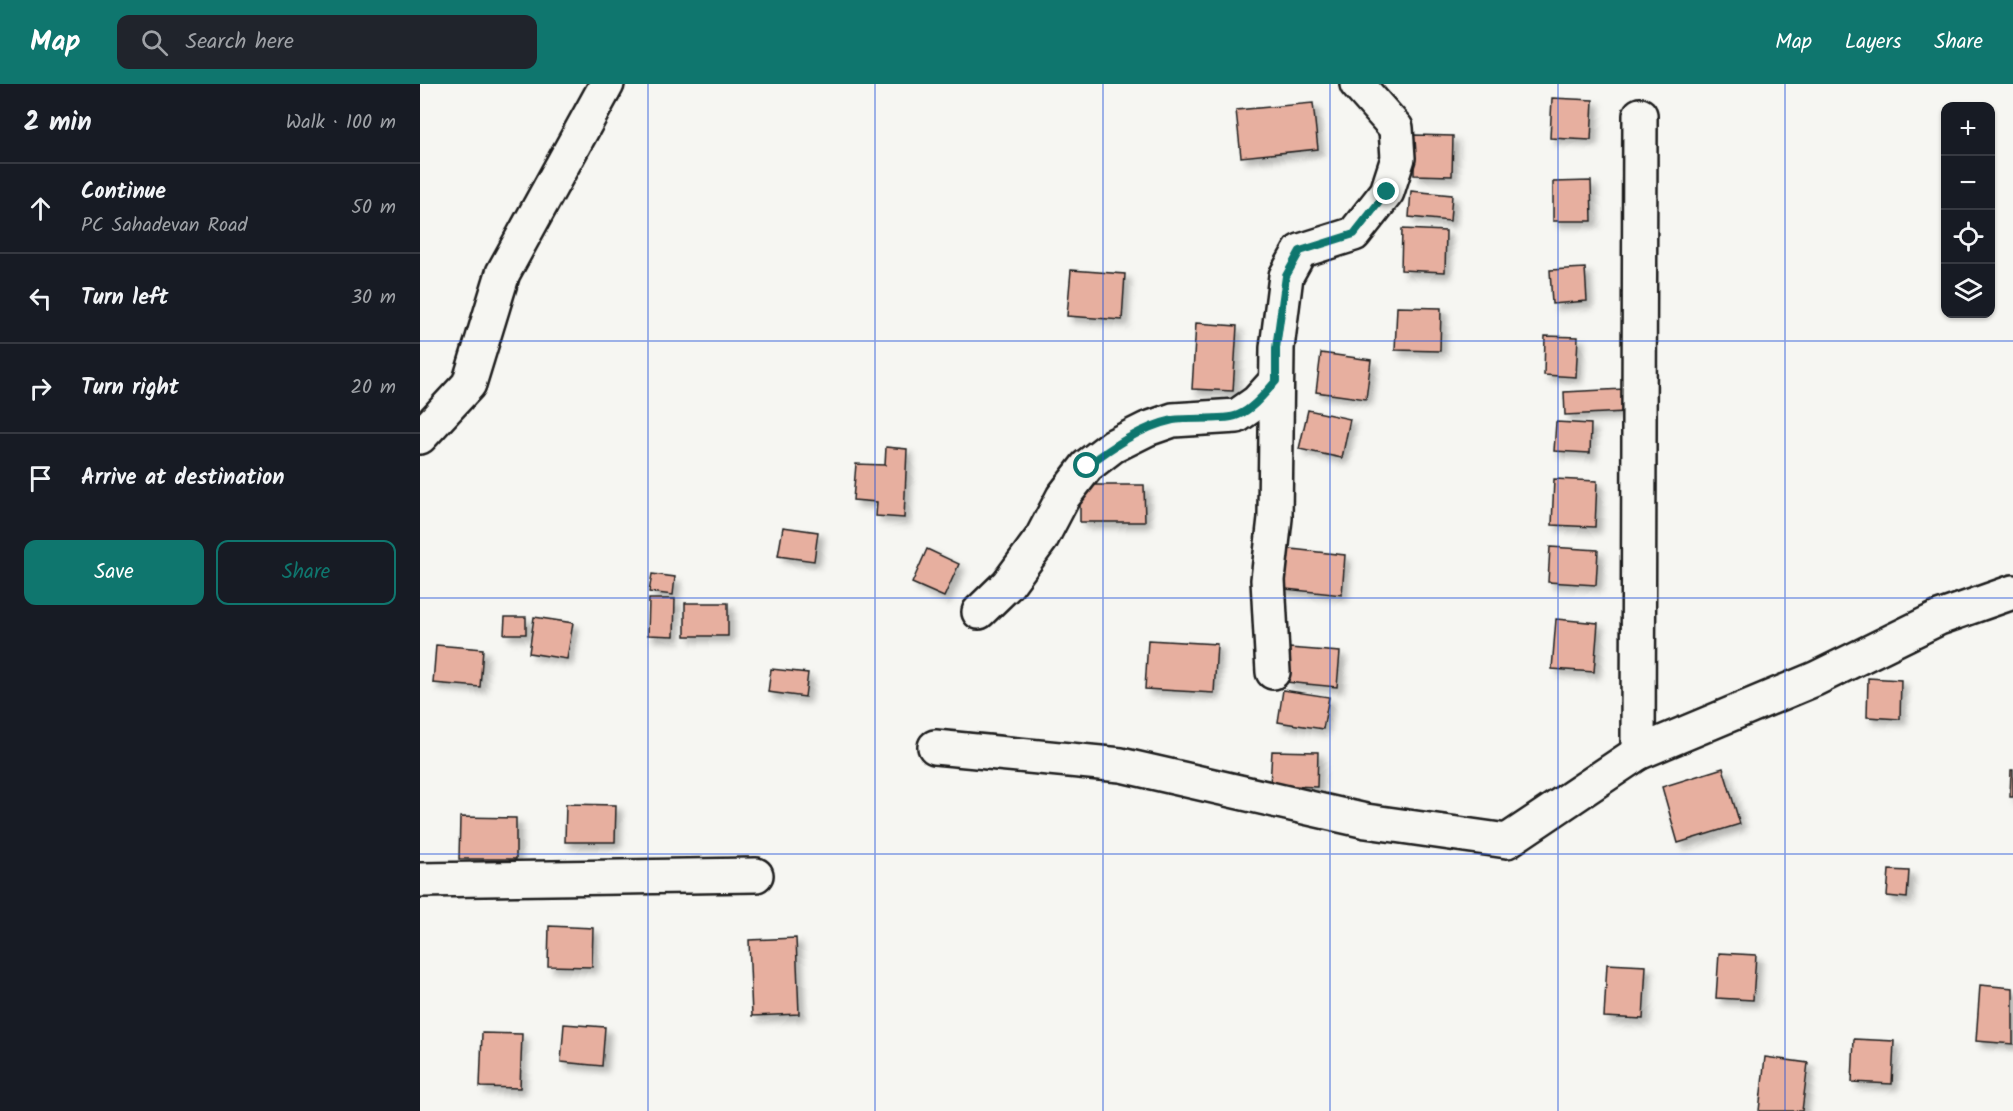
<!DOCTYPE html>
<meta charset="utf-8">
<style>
body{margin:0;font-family:Kalam,sans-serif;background:#20242c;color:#f1f3f6}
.controls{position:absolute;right:18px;top:18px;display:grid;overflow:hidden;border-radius:12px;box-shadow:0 2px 4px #0004}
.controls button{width:54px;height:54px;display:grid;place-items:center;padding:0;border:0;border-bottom:2px solid #363941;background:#171b24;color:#f1f3f6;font:30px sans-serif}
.stop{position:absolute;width:18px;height:18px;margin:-14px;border:4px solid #0f766e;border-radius:50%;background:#fff}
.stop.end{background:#0f766e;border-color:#fff;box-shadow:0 2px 6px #0008}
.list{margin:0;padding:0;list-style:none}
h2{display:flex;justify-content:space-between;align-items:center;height:78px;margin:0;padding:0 24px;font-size:26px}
h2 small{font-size:20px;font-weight:400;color:#9ea1a6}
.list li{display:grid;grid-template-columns:39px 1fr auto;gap:18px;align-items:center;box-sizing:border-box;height:90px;padding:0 24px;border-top:2px solid #363941}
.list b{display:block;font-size:22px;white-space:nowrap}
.list p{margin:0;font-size:20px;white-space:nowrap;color:#9ea1a6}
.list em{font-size:20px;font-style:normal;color:#9ea1a6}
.actions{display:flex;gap:12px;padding:18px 24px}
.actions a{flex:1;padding:14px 0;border:2px solid #0f766e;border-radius:12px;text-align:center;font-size:21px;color:#0f766e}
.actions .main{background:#0f766e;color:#fff}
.icon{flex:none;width:33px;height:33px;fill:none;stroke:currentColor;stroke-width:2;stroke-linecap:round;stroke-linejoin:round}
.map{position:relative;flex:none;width:1593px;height:1027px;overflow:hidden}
header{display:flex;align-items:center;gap:36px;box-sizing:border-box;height:84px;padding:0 30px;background:#0f766e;color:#fff}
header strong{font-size:28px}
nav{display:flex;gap:33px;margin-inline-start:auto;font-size:21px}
.search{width:420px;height:54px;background:#20242c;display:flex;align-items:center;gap:15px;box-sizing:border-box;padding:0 21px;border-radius:12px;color:#9ea1a6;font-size:22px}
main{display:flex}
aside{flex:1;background:#171b24}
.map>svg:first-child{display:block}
</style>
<header>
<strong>Map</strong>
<div class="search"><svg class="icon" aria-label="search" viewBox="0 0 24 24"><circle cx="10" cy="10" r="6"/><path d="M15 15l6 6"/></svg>Search here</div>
<nav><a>Map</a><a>Layers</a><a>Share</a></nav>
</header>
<main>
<aside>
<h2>2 min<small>Walk · 100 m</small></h2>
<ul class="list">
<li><svg class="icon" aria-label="ahead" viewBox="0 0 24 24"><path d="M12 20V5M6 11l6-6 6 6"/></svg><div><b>Continue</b><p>PC Sahadevan Road</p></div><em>50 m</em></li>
<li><svg class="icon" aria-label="left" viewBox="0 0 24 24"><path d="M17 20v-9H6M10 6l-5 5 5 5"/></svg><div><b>Turn left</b></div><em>30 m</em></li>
<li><svg class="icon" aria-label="right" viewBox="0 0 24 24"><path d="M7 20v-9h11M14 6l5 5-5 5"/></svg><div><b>Turn right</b></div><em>20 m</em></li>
<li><svg class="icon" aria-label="arrive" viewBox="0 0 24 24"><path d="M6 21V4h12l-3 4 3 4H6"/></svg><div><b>Arrive at destination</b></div></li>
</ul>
<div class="actions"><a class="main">Save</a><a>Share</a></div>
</aside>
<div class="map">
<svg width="1593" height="1027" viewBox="0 0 1593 1027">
<defs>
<filter id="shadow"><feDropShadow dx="5.5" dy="5.5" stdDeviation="3" flood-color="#0004"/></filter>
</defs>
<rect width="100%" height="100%" fill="#f6f6f2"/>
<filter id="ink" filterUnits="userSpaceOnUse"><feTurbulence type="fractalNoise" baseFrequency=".0167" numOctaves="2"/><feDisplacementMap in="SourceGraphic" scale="12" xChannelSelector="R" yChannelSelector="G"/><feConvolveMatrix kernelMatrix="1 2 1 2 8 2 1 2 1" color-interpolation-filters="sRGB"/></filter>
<g filter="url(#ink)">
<g fill="#e7af9f" stroke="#1c1c1c" stroke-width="1.5" filter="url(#shadow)">
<polygon points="1132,14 1173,16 1171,56 1130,54"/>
<polygon points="893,19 898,65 821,73 816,26"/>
<polygon points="994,51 1033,52 1032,92 994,91"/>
<polygon points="1171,97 1172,137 1133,137 1133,98"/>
<polygon points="991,107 1032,111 1030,137 989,133"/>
<polygon points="982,145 1026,147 1025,188 981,186"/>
<polygon points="1165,184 1167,217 1132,220 1130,186"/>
<polygon points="651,186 705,190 702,236 647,232"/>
<polygon points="977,223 1021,224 1020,267 975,266"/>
<polygon points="776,239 817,242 813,307 772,305"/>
<polygon points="1125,252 1158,253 1156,293 1124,291"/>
<polygon points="901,269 951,276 946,315 896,308"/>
<polygon points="1204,305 1205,328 1145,331 1144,308"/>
<polygon points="888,326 930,335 922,374 879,365"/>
<polygon points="1136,338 1171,340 1170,369 1134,367"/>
<polygon points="466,363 487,365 484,434 456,432 457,418 433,416 436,380 465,381"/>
<polygon points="1134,395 1177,397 1175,443 1132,441"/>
<polygon points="660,401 724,401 725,438 660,438"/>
<polygon points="363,443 398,448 394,477 358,472"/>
<polygon points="1130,463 1178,466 1176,501 1128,498"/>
<polygon points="862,464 925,471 922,511 857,504"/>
<polygon points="507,465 539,480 524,513 492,499"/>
<polygon points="232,490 255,493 253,511 229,508"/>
<polygon points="229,515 255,515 254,552 228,551"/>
<rect x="265" y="519" width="43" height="33"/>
<polygon points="85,533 106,533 106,550 84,550"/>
<polygon points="114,533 153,539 147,575 109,569"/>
<polygon points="1136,535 1178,539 1174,588 1132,585"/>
<polygon points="728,556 797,560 794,609 725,605"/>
<polygon points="16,561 63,565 60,603 13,599"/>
<polygon points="869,564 920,568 917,603 866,598"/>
<polygon points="351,585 388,589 385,613 348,608"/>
<polygon points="1448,594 1481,596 1480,635 1447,633"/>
<polygon points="863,606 909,613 903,645 858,638"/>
<polygon points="852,667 898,668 897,703 850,701"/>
<polygon points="1303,684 1320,740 1258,759 1242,703"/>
<polygon points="1591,686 1593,686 1593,713 1590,713"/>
<polygon points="146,720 196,721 195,758 145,758"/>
<polygon points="40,733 96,734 96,775 39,775"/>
<polygon points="1469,786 1489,787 1487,814 1467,812"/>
<polygon points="129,842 173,844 172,883 128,882"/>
<polygon points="376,854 379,930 332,932 329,856"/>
<polygon points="1299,869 1336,871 1333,916 1296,914"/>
<polygon points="1187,880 1226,882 1223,935 1184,933"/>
<polygon points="1560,901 1593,904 1593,960 1556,957"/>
<polygon points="144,940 185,943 182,982 141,978"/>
<polygon points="62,949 102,950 100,1004 60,1003"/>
<polygon points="1434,955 1474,957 1472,1000 1432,998"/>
<polygon points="1345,973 1388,979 1382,1027 1339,1027"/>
</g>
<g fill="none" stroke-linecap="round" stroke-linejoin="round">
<g stroke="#1c1c1c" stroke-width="38">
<g id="minor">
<polyline points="1220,31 1218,669 1395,595 1519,534 1593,508"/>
<polyline points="0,353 49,300 83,189 187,0"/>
<polyline points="559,528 588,500 621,455 643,413 667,382 693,362 727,345 753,336 817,332 837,318 856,297"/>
<polyline points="853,588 848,496 855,434 857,264 866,192 880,167 934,150 967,108 978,74 976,44 937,0"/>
<polyline points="515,663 701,681 946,737 1087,757 1218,669"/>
<polyline points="0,796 336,791"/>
</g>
</g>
<use href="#minor" stroke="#f6f6f2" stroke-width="33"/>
</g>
</g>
<g fill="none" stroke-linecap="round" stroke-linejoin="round" filter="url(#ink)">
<path stroke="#0f766e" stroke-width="8" d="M667 382C692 363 721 343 753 336 770 333 804 337 818 331 833 325 845 309 856 297V264L866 192 880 167 934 150 967 108"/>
</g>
<path fill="none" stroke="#1d4ed8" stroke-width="1.5" stroke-opacity="0.55" d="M228 0V1027M455 0V1027M683 0V1027M910 0V1027M1138 0V1027M1365 0V1027M0 257H1593M0 514H1593M0 770H1593"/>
</svg>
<div class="controls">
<button>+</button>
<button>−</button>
<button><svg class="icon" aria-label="locate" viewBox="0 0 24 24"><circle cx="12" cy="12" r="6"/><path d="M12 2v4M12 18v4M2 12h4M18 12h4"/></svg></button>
<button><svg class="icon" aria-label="layers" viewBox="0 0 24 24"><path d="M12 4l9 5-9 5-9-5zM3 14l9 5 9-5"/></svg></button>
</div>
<div class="stop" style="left:667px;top:382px"></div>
<div class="stop end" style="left:967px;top:108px"></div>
</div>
</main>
